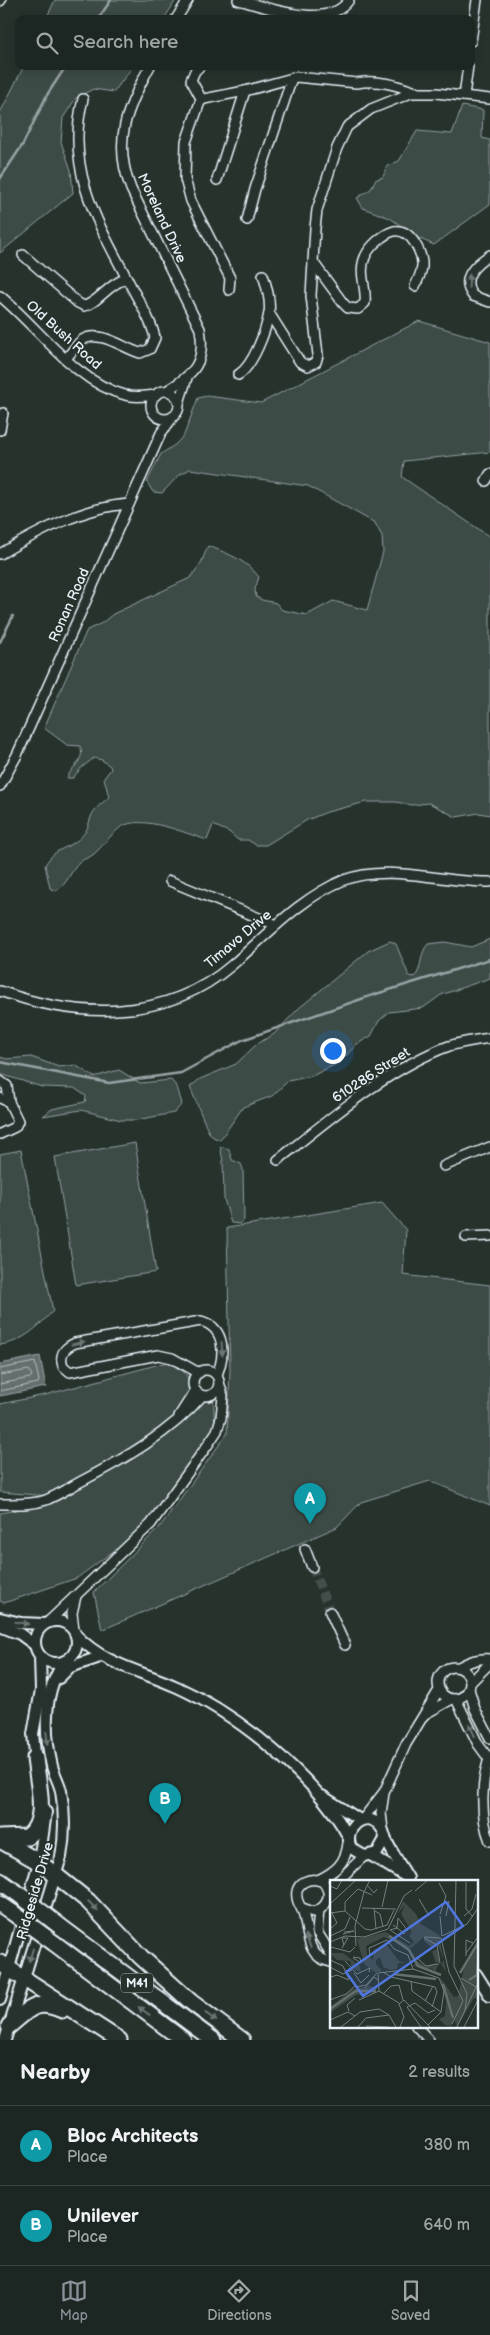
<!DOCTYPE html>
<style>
body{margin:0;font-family:"Balsamiq Sans",sans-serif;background:#29322f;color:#f1f3f6}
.you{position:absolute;left:332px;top:1050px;width:18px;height:18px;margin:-12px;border:4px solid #fff;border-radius:50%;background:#1a73e8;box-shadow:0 0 0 8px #1a73e833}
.badge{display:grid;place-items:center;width:32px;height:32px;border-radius:50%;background:#8c9099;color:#fff;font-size:16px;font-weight:700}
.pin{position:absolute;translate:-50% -41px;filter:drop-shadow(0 1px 2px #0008)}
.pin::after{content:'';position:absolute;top:26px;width:18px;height:15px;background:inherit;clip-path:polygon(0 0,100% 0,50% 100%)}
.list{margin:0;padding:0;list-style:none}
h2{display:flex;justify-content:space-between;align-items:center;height:65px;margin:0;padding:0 20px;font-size:21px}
h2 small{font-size:16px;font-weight:400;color:#a0a5a5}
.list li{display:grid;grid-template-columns:32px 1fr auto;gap:15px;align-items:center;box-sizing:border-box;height:80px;padding:0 20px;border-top:1px solid #3a4340}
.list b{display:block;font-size:19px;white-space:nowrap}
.list p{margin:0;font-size:16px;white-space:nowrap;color:#a0a5a5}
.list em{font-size:16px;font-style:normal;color:#a0a5a5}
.icon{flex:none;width:28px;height:28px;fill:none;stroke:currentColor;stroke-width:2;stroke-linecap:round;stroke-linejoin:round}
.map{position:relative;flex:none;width:490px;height:2040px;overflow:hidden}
.search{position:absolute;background:#1c2622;box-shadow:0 2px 12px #0003;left:15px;right:15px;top:15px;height:55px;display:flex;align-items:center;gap:12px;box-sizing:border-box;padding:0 18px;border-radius:10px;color:#a0a5a5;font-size:19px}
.sheet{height:225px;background:#1c2622}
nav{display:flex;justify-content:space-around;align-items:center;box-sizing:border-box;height:70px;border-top:1px solid #3a4340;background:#1c2622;font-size:14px;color:#a0a5a5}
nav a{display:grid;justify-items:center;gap:2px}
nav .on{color:#8c9099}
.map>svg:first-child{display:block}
</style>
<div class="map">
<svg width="490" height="2040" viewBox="0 0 490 2040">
<rect width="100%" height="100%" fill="#26332d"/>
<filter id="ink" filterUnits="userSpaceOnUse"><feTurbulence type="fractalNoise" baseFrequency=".02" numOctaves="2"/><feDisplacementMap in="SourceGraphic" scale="10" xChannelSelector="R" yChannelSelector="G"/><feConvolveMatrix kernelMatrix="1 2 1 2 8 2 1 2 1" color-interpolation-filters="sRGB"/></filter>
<g filter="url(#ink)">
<g fill="#3e4b47" stroke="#939ea0">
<polygon points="55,0 176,0 164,19 46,19"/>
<polygon points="24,66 133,66 114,92 93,89 76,98 63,118 61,142 71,170 73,193 0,253 0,113"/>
<polygon points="462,106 483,110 482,138 490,140 490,204 434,245 418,238 390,218 363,208 357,198 371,189 375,180 383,177 387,166 399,161 417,131 452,134"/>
<path d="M419 321 490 342V452L404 461 402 477 490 537V815L479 813 456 817 429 803 412 805 396 802H366L327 812 307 820 266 845H256L248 840H238L229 832 213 825 207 840C185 833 141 814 121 827 110 835 103 846 94 854 90 858 84 858 80 862 70 871 68 884 56 891L50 888 45 865C56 846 68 850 81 837 88 830 88 825 91 817 94 808 103 803 109 797L104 778 111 769 110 766 102 760 94 758 81 768 73 778H67C72 766 86 760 80 746L67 745 44 728 87 630 102 623 113 614 190 578 201 563 208 546C227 553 246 560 259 577L255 589 256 597 262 600 276 603 282 610 307 615 333 601 367 610 383 552 382 536 375 523 308 486 190 469 179 475 162 493 153 492 147 482 161 454 176 444 184 435 198 398 207 396 261 403Z"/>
<path d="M490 939V978L441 995 423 1008 389 1012 379 1021 371 1036 357 1044 340 1062 312 1076 288 1081 272 1096 243 1107 220 1140 213 1137 208 1131 190 1087 200 1079 236 1064 257 1044 274 1034 298 1009 368 951 390 941 396 944 409 976 415 977C423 966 419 954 428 944L445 942 471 947Z"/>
<polygon points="0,1057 7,1059 31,1057 59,1067 75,1065 94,1077 119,1070 140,1083 171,1080 177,1087 182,1104 174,1113 136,1120 121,1120 81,1110 43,1116 52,1109 85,1102 86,1096 74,1088 42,1087 0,1074"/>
<polygon points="135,1143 156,1272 76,1285 55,1157"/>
<polygon points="220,1146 229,1149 232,1160 241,1164 243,1169 244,1220 240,1224 231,1223 224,1199 223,1161"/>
<path d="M21 1150 53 1311C38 1327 23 1342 0 1345V1154Z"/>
<polygon points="382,1203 406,1230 403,1275 490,1285 490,1506 430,1481 361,1502 337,1527 102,1630 94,1592 159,1528 227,1434 230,1371 227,1228"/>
<polygon points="167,1362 184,1372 191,1383 191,1394 176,1417 89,1475 49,1496 0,1492 0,1404 45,1395"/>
<polygon points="213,1393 215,1428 149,1525 77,1578 4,1603 0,1601 0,1513 44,1505 97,1477"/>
</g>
<polygon fill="#636f6d" stroke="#98a3a5" points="40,1356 46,1387 0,1396 0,1364"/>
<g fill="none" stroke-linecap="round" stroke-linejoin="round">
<g stroke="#b3bdc0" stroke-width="1">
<polyline points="0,1369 35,1362 39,1381 38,1383 0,1391"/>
<polyline points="0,1375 29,1370 32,1376 30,1378 0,1384"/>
</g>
<g stroke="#98a3a5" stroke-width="2.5">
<polyline points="98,19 111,0"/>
<polyline points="0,179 23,144 47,95 66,66"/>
<polyline points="0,642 13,616"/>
<polyline points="0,1062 109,1083 181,1073 242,1040 376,994 490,959"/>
</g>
<polyline stroke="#43504b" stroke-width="9" stroke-dasharray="9 4.5" stroke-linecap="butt" points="312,1567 330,1612"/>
<g stroke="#e8f1f8" stroke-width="12">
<g id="minor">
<path d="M238 0C267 7 328 31 349 0"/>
<polyline points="0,1 1,0"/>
<polyline points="176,19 188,0"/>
<polyline points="471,41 477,0"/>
<path d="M150 66C127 108 112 141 131 189L200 329C206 363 194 374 166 391"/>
<polyline points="200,66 195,71 191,80 202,100"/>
<polyline points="464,96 468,66"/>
<polyline points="217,180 245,91"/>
<polyline points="247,220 255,189 292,78"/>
<path d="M23 255 78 303 84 306C98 303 108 284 127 278"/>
<path d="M490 255C476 264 459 278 473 296L490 302"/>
<path d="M313 262 343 303 348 308 358 309 365 303C367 288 358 273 365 257 369 247 383 234 394 231 411 228 423 254 422 267 421 274 418 280 415 286"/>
<path d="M229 290 230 278 191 201 185 179 186 142 200 102 204 99 245 91 296 77 357 83C377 79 396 85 416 92"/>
<path d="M0 296C38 327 76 383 125 395 135 398 146 396 156 395"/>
<polyline points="269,313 300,362 308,366 316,362 318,355 311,296 315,228 317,210 337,148 347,127 371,109 411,93 436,93 490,99"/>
<path d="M66 359C71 353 76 345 82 340 99 329 123 348 140 353L150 349 155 338C152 322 141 305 133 290 101 228 64 172 83 99"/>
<path d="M238 375C253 366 266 331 269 313 271 301 267 287 263 275"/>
<circle cx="165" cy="405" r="14"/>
<polyline points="179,403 187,378"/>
<polyline points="0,430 3,413"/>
<polyline points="486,481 490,474"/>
<path d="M0 554C39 531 84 507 129 504"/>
<polyline points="0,786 17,755 161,433 173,417"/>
<polyline points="170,881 276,925"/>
<path d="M0 991C78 1019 166 1022 232 965 267 935 300 898 344 880 389 863 443 883 490 882"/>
<polyline points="0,1081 7,1086 9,1102"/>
<polyline points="0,1098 9,1102 18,1121 15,1127 0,1134"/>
<path d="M278 1160C327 1121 390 1067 449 1046 462 1042 476 1040 490 1038"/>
<polyline points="444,1166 490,1147"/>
<polyline points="466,1237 490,1236"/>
<circle cx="206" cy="1383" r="13"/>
<path d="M199 1373 172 1358 158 1355 70 1372 63 1366C59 1354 64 1348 75 1343L201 1321C226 1328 225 1355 217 1375"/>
<polyline points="179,1416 195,1391"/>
<path d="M0 1504C15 1504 31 1505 46 1500 58 1495 69 1488 80 1482 124 1459 170 1433 202 1396"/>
<polyline points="305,1549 312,1567"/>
<polyline points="330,1612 345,1645"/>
<polyline points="48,1622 151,1524 207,1446 217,1431 221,1418 223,1396 219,1382"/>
<polyline points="74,1630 72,1613 76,1596"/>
<circle cx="454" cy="1683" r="16"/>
<path d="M459 1667C470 1661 478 1658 490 1659"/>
<polyline points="471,1682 490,1663"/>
<polyline points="469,1689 475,1709 490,1738"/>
<polyline points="456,1699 478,1744 489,1759"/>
<polyline points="425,1714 452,1699"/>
<path d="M490 1756C481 1781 480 1817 490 1841"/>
<polyline points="363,1819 384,1792 406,1744 439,1690"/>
<polyline points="383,1830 381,1813 384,1793"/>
<path d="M318 1880C335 1872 346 1863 348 1843"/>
<polyline points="338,1881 364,1856"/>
<path d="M302 1908 313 1912C328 1908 333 1894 323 1882 311 1876 294 1882 297 1898 298 1905 303 1909 304 1916 308 1934 307 1958 331 1962"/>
<polyline points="319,1910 317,1932 331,1954"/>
<polyline points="416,2026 429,2040"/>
</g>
</g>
<g stroke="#e8f1f8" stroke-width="14">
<g id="tertiary">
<polyline points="0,1618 21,1623 44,1624"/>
<circle cx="56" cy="1642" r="21"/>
<polyline points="0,1626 20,1634 35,1645"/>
<path d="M76 1635C106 1666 140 1670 177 1687 237 1714 316 1777 348 1836"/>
<polyline points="59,1678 70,1667 97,1658"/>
<polyline points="36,1763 33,1734 41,1690 40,1656"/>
<polyline points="322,1796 360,1820"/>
<path d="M385 1839 377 1853 364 1856 351 1848C342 1829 365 1808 380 1826 384 1830 384 1835 386 1840 392 1853 401 1866 408 1878"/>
<polyline points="372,1856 405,1876"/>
<polyline points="476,1974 490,1996"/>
<polyline points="0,2000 39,1862 46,1812"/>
<path d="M5 2040 61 1857C65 1835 65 1813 61 1791 59 1782 54 1774 52 1766 44 1733 43 1689 65 1661"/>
</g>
</g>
<g stroke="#e8f1f8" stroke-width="19">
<g id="motorway">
<path d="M0 1838 27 1837C50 1821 37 1782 35 1758"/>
<polyline points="0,1840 39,1862 88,1901 141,1957 191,2002 242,2040"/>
<polyline points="0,1881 17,1893"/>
<polyline points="0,1904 13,1913"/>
<polyline points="61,1927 213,2040"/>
<polyline points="54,1943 183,2040"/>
<polyline points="0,1963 119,2040"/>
<path d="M9 2026C29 2010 35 1998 62 2010"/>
</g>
</g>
<use href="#minor" stroke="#26332d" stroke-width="9"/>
<use href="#tertiary" stroke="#26332d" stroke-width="10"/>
<use href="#motorway" stroke="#26332d" stroke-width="15"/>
<g stroke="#e8f1f8" stroke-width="19" stroke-linecap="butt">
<g id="motorway-bridge">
<polyline points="17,1893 61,1927"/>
<polyline points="13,1913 54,1943"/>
</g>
</g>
<use href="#motorway-bridge" stroke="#26332d" stroke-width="15"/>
</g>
<defs><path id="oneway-solid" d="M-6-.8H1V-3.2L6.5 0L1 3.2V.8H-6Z" transform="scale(1.25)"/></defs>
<g fill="#6a7674">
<use href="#oneway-solid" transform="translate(469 281) rotate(-86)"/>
<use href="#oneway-solid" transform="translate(78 1343) rotate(-14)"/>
<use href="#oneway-solid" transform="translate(222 1349) rotate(86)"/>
<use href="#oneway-solid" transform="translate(22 1623) rotate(9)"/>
<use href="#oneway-solid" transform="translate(472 1730) rotate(-114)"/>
<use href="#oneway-solid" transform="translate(47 1738) rotate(84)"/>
<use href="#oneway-solid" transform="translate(93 1906) rotate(46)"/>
<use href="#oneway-solid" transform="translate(308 1941) rotate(-112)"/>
<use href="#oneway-solid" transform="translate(31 1955) rotate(107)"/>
<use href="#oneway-solid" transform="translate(144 2011) rotate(-144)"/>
<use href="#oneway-solid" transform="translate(211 2017) rotate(36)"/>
</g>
</g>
<g text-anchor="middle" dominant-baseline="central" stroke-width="4" stroke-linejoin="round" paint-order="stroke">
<rect fill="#26332d" stroke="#aeb8bb" stroke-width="1" x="121" y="1973.5" width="32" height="19" rx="4"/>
<g font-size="12" font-weight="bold" fill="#e8f1f8">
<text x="137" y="1983">M41</text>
</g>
<g font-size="14" fill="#e8f1f8" stroke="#26332d">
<text transform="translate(162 218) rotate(65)">Moreland Drive</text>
<text transform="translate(64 335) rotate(42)">Old Bush Road</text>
<text transform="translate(69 605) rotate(-66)">Ronan Road</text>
<text transform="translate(238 939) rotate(-40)">Timavo Drive</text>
<text transform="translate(371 1075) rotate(-33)">610286 Street</text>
<text transform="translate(35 1891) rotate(-74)">Ridgeside Drive</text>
</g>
</g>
<g transform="translate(330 1880)">
<rect width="148" height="148" fill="#26332d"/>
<path d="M73 21 86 34 91 44 109 55 116 92 111 84 114 80 108 65 102 68 94 61 95 56 80 69 87 81 96 86 106 83 102 71 107 69 110 81 101 87 108 85 105 92 103 89 83 86 86 83 80 69 54 57 36 66 37 75 43 80 44 70 56 64 69 81 75 83H68L67 89 61 90 53 87 50 77 46 80V84L52 91 46 93 34 84 27 59 56 52 79 66 84 62 79 56 82 52 71 34 75 25 68 33ZM147 68 148 119 144 118 127 147 124 139 121 146 115 145 109 139 115 136 116 121 110 97 124 117 128 116 134 89ZM0 73H13L30 86 31 92 22 88 20 81 7 80ZM40 106 47 108 45 113 26 115 0 133V127L23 109Z" fill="#3e4b47"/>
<path fill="none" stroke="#636f6d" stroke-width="2.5" d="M59 56 79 70 88 86 111 95M130 93 148 63M63 94 106 99M139 100 147 95 148 82M113 104 123 138M0 129 26 111H46"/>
<path fill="none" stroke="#747f7e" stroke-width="1" d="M126 0 124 86 137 114 135 130M136 2V29L143 37M109 3 116 16 110 34M37 5 44 13 47 9M0 6 7 9 12 0M85 11 98 0M42 15 28 9 15 22V31L35 49 41 50 57 45 64 30M89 19 99 36M0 24 26 0M52 27 58 0M32 28 66 29M44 28 46 49M45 31 50 34 53 47M0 33 15 31M110 36 112 56M116 36 119 21M134 36 142 29 146 14M63 45 75 54M0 49 7 43 2 33M78 51 68 38 67 48 60 50 80 63M13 54 24 51 14 52M0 56 15 49 20 37M112 56 137 44 148 28M94 57 111 58M94 58 107 65 110 83M111 58 119 92 133 121 122 144M0 62 15 56 34 57 58 49 74 16 82 10M26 66 25 46 34 12 40 0M1 67 20 72 25 67M12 68 18 58H12L14 65M136 73 148 57M40 76 39 68 57 60 64 69 78 75 83 89M136 76V60L143 63M23 78 31 83 30 78 23 77M87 78 96 86 109 84M0 80 13 86 19 99M15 81 27 94 40 88 39 92M0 87 13 94 22 90M53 92 61 97 105 107 107 112 102 127M24 93 31 103 39 95M48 93 83 89 109 98M48 94 49 111 69 123M1 97 7 95 19 100M131 98 148 108M81 101 82 111 111 132M26 107 36 105 47 93M35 108 44 97 48 100M53 114 61 106 69 105 73 120M0 120 16 114 25 106M29 120 49 111M95 121 103 106M19 131 17 125 25 118M0 140 18 132 25 136M98 145 111 132 114 111 109 98M36 146 59 147M11 147 30 132 49 129 59 135 66 147M28 147 36 138 59 135M70 147 74 137 69 124 74 120 100 147M91 147 77 127 85 123 98 133 105 130M127 147 148 103M134 147 148 120"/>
<path fill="#5077e0" fill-opacity="0.15" stroke="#5077e0" stroke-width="2.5" d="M116 22 133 46 33 116 16 92Z"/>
<rect width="148" height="148" fill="none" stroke="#e8f1f8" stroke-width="2.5"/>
</g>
</svg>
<div class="you"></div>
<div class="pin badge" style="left:310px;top:1524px;background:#0f9aa8">A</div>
<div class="pin badge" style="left:165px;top:1824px;background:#0f9aa8">B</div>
<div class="search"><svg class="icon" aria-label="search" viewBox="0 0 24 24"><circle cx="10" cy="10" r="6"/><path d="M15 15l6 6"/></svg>Search here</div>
</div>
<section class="sheet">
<h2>Nearby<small>2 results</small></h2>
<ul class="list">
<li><span class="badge" style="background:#0f9aa8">A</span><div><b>Bloc Architects</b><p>Place</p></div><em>380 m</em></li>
<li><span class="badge" style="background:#0f9aa8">B</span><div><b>Unilever</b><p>Place</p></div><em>640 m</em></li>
</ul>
</section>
<nav>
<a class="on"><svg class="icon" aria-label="map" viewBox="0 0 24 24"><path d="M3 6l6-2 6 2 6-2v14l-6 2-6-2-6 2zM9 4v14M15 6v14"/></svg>Map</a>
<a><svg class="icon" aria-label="directions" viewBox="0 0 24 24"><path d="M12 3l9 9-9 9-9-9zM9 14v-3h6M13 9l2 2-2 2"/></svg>Directions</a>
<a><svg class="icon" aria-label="saved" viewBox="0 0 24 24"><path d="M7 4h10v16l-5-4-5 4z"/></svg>Saved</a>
</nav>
